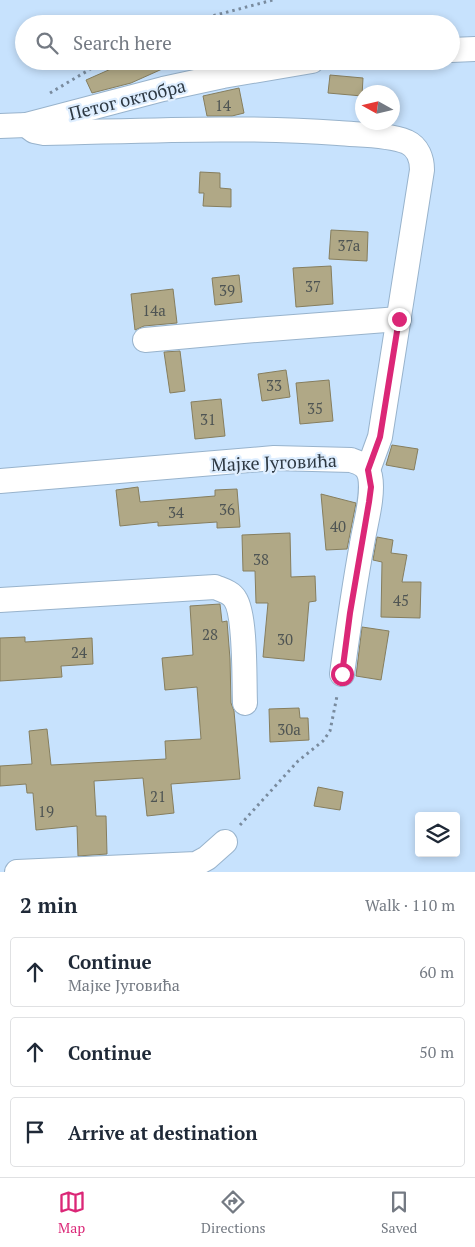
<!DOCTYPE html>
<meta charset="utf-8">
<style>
body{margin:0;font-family:"PT Serif",serif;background:#f6f6f7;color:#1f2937}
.controls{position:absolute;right:15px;bottom:15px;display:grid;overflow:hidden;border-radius:5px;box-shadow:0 2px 8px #0003}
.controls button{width:45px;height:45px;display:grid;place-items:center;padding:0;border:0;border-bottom:1px solid #e0e1e3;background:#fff;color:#1f2937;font:25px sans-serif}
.compass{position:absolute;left:355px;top:85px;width:45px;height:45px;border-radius:50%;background:#fff;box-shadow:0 2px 8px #0003;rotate:278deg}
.stop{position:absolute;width:15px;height:15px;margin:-11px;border:4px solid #db2777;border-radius:50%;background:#fff}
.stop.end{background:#db2777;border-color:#fff;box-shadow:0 1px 5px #0008}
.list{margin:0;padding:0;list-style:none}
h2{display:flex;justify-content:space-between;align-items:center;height:65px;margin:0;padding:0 20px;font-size:21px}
h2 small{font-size:16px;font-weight:400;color:#747a83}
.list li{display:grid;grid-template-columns:32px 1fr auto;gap:15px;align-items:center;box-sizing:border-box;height:70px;margin:0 10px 10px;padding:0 10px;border:1px solid #e0e1e3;border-radius:5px}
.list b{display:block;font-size:19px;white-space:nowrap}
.list p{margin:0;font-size:16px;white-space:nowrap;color:#747a83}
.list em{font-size:16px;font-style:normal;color:#747a83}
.icon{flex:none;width:28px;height:28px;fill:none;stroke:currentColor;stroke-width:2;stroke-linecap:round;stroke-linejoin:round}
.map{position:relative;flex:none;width:475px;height:872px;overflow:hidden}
.search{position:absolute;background:#fff;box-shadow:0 2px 8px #0003;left:15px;right:15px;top:15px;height:55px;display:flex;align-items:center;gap:12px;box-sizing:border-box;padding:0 18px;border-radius:28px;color:#747a83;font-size:19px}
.sheet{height:305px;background:#fff}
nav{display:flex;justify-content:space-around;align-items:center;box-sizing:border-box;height:70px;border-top:1px solid #e0e1e3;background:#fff;font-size:14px;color:#747a83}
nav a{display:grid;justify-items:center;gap:2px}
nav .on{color:#db2777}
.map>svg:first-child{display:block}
</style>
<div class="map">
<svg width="475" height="872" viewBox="0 0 475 872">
<rect width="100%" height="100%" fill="#c7e2fd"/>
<g fill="#b0a886" stroke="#867e5e">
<polygon points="129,61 180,61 131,83 92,93 86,80"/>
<polygon points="330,75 363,78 362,96 328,93"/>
<polygon points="239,88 244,113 232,116 207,116 203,96"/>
<polygon points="200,172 220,173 220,188 231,189 231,207 203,206 204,193 199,193"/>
<polygon points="331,230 368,232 367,261 329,259"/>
<polygon points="331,266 333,304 296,307 293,268"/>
<polygon points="239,275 242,302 215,305 212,278"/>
<polygon points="173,289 177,323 144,326 135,330 131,294"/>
<polygon points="180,351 185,391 170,393 164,352"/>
<polygon points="286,370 290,397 262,401 258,374"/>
<polygon points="329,380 333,421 300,424 296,383"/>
<polygon points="221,399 225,436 195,439 191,402"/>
<polygon points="392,445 418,449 414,470 386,465"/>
<polygon points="138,487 140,502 215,496 215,490 237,489 240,527 217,528 217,522 158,526 158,522 120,526 116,490"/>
<polygon points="321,494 356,503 347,549 326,550"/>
<polygon points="290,533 291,577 315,576 316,601 309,602 304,661 263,657 268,603 256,603 255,571 243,571 242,535"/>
<polygon points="377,537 393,540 391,553 407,555 402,582 421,582 420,618 381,617 382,562 373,560"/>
<polygon points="220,604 222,622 227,621 230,659 231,703 234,711 240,779 171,784 174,813 147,816 143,778 94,781 96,816 106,816 107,854 78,856 77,826 36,830 33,793 27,793 26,784 0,786 0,766 32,764 29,731 47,729 51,765 166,759 165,741 201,739 197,687 165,690 162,658 193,655 190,606"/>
<polygon points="362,627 389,631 381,680 356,676"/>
<polygon points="25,637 25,642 92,638 93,664 61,666 62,677 0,681 0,638"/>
<polygon points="299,708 300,718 308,718 309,740 270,742 269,709"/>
<polygon points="318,787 343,792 340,810 314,806"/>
</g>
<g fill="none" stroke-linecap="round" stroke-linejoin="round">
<g stroke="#98b3cc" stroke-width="26">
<g id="minor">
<polyline points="451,50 475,49"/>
<path d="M26 125 34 131 44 133C142 131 241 126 338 133 358 135 388 134 407 142 418 147 422 159 422 170L380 437 368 470"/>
<polyline points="0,126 26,125 163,89 223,76 312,61"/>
<polyline points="145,340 243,331 399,319"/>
<path d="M0 481 274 458 351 460C360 463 367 465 370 476 374 495 365 525 362 544 354 587 348 630 342 674"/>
<path d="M0 600 215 587C222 590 231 592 235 599 246 615 244 680 245 703"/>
<polyline points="17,872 196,864 207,858 225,842"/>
</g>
</g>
<g stroke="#798b9e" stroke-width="3" stroke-dasharray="2.5 4" stroke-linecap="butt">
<polyline points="182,24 273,0"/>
<polyline points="50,93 104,61"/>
<polyline points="240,825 298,761 323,741 330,731 337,696"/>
</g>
<use href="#minor" stroke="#fff" stroke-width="24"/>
</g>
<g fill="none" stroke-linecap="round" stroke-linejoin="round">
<polyline stroke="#db2777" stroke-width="6" points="342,674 350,613 369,502 371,487 368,470 380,437 399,319"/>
</g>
<g text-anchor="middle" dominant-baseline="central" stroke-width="4.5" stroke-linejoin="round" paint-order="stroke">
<g font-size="15" fill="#4e5453">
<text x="223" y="105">14</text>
<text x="349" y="245">37a</text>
<text x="313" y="286">37</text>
<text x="227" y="290">39</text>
<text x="154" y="310">14a</text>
<text x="274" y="385">33</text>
<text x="315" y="408">35</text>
<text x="208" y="419">31</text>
<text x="227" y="509">36</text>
<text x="176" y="512">34</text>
<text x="338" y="526">40</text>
<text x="261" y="559">38</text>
<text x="401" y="600">45</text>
<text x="210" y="634">28</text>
<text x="285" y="639">30</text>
<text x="79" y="652">24</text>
<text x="289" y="729">30a</text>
<text x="158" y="796">21</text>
<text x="46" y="811">19</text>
</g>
<g font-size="18" fill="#2d3842" stroke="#deeeff">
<text transform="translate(127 99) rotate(-14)">Петог октобра</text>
<text transform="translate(274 462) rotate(-2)">Мајке Југовића</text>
</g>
</g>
</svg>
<div class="controls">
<button><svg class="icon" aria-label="layers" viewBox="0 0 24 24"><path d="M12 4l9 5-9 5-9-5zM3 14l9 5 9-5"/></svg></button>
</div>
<svg class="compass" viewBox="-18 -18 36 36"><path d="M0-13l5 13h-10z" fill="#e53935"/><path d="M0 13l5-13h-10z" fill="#747a83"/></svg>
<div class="stop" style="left:342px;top:674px"></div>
<div class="stop end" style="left:399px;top:319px"></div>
<div class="search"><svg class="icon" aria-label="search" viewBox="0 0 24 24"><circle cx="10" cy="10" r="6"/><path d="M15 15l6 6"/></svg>Search here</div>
</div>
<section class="sheet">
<h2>2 min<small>Walk · 110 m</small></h2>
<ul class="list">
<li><svg class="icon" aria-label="ahead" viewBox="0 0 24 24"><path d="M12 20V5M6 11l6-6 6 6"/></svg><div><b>Continue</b><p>Мајке Југовића</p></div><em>60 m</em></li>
<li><svg class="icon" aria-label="ahead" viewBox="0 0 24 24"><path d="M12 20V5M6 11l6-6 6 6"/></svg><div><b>Continue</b></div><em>50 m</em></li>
<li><svg class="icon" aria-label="arrive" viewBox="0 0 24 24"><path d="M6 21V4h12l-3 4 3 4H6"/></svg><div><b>Arrive at destination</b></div></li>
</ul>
</section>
<nav>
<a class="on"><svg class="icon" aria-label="map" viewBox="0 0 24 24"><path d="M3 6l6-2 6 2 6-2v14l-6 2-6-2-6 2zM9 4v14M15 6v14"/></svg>Map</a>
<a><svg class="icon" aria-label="directions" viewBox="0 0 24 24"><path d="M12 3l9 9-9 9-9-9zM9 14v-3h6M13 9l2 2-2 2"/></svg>Directions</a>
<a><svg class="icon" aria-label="saved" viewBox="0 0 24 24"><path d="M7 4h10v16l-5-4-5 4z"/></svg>Saved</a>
</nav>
